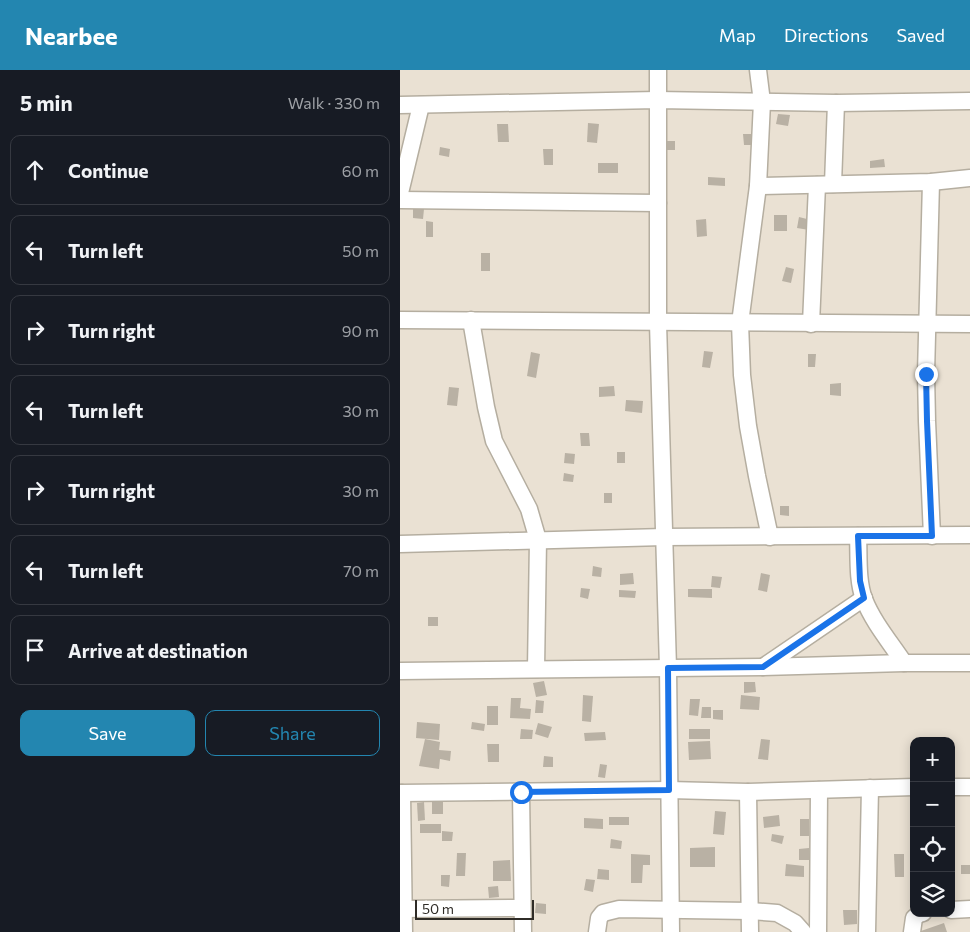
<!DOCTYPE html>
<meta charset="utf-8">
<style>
body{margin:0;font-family:Commissioner,sans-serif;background:#20242c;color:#f1f3f6}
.controls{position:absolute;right:15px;bottom:15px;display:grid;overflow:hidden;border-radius:10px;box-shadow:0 2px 12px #0003}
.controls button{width:45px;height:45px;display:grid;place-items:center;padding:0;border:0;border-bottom:1px solid #363941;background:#171b24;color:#f1f3f6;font:25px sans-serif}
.scale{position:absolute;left:15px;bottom:12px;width:119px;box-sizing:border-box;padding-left:5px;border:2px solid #2f2c27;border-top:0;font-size:14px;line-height:18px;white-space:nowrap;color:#2f2c27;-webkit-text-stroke:4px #fff;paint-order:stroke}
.stop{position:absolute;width:15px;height:15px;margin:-11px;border:4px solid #1a73e8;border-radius:50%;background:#fff}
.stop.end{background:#1a73e8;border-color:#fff;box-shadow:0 1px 5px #0008}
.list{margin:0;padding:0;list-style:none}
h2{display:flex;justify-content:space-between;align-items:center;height:65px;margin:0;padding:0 20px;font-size:21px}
h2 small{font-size:16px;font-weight:400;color:#9ea1a6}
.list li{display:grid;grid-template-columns:32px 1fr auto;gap:15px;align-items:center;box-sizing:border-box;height:70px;margin:0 10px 10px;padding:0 10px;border:1px solid #363941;border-radius:10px}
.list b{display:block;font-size:19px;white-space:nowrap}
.list em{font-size:16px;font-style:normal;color:#9ea1a6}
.actions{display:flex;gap:10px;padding:15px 20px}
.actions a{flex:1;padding:11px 0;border:1px solid #2386b0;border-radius:10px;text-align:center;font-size:18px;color:#2386b0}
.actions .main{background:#2386b0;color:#fff}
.icon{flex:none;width:28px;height:28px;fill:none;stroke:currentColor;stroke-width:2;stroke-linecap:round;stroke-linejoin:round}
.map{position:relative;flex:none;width:570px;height:862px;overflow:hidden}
header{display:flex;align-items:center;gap:30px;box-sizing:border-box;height:70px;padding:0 25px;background:#2386b0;color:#fff}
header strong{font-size:24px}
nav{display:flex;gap:28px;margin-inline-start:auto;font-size:18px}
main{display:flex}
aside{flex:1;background:#171b24}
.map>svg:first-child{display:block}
</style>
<header>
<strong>Nearbee</strong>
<nav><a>Map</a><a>Directions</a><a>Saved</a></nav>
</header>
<main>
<aside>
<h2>5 min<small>Walk · 330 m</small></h2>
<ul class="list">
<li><svg class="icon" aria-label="ahead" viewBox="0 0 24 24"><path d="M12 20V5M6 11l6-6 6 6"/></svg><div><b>Continue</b></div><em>60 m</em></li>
<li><svg class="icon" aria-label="left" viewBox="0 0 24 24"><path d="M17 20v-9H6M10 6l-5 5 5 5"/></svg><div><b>Turn left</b></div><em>50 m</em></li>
<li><svg class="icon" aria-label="right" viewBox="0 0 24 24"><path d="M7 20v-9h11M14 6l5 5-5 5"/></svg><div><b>Turn right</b></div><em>90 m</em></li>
<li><svg class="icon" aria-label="left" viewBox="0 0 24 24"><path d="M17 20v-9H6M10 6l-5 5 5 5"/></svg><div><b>Turn left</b></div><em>30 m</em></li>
<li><svg class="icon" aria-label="right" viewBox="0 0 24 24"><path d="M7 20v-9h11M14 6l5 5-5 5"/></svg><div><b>Turn right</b></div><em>30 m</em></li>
<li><svg class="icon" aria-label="left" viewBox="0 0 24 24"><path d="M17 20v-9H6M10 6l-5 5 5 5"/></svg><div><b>Turn left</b></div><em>70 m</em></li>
<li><svg class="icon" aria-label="arrive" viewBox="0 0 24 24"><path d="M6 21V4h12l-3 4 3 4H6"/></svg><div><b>Arrive at destination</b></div></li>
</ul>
<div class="actions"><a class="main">Save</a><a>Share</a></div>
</aside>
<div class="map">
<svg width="570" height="862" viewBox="0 0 570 862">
<rect width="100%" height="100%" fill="#eae1d3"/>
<g fill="#b9b1a4">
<polygon points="378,44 390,45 388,56 376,54"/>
<polygon points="188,53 199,54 197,73 187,72"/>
<polygon points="97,54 108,54 109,72 98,72"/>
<polygon points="343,64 355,64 355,75 344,75"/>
<rect x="266" y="71" width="9" height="9"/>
<polygon points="40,77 50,79 49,87 39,85"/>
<polygon points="143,79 153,79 153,95 144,95"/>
<polygon points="484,89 485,97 470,98 470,91"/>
<rect x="198" y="93" width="20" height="10"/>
<polygon points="308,107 325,108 325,116 308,115"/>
<polygon points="13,139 24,139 23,149 13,148"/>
<rect x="374" y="145" width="13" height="16"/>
<polygon points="399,147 411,150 409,160 397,158"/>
<polygon points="306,149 307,166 297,167 296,150"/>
<polygon points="26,151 33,152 33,167 26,167"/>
<rect x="81" y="183" width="9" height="18"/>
<polygon points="386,197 394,199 391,213 382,211"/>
<polygon points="304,281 313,282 310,298 302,297"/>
<polygon points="131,282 140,284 136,308 127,306"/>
<polygon points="408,284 416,284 415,297 408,297"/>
<polygon points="441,313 441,326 430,325 430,314"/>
<polygon points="214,316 215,326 199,327 199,317"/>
<polygon points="49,317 59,318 57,336 47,335"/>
<polygon points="226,330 243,331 242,343 225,341"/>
<polygon points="180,363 189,363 190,376 181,376"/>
<rect x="217" y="382" width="8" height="11"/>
<polygon points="165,383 175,384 174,394 164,393"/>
<polygon points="164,403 174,405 173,412 163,411"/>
<rect x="204" y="423" width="8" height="10"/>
<polygon points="380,436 389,436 389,446 380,445"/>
<polygon points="193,496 202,498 201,507 192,506"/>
<polygon points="233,503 234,514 220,515 220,504"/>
<polygon points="361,503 370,505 367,522 358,520"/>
<polygon points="312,506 322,507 320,518 311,517"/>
<polygon points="181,518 190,519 188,529 180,527"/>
<polygon points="288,519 312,519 312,528 288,527"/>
<polygon points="219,520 236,521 235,528 219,527"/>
<rect x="28" y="547" width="10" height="9"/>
<polygon points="144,611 147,625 136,627 133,613"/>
<polygon points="344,612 355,612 356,622 344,623"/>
<polygon points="183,625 193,626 191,652 182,651"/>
<polygon points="341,625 360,627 359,640 340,639"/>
<polygon points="111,628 121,628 120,638 131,639 130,649 110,648"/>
<polygon points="290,629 300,629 298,646 289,645"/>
<polygon points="136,630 144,631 143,643 135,643"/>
<rect x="87" y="636" width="11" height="19"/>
<polygon points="302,637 311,637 311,648 301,648"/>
<polygon points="313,640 323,640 323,650 313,649"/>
<polygon points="17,652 40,654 39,670 16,668"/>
<polygon points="72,652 85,654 84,661 71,659"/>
<polygon points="138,653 152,657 148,668 135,664"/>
<polygon points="121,659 133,660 132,669 120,669"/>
<rect x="289" y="659" width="21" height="10"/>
<polygon points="205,662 206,670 185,671 184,663"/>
<polygon points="25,669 40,672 39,680 51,681 50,691 40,689 39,699 19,696"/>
<polygon points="361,669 370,670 368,690 358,689"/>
<polygon points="310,671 311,689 289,690 288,672"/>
<polygon points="87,674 99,674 99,692 88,692"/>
<polygon points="144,686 153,687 153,697 143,697"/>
<polygon points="200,694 207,695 205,708 198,707"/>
<polygon points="32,731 43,732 43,744 32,744"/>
<polygon points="24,732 25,750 18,751 17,733"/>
<polygon points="315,741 326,742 324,765 313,764"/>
<polygon points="379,745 380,756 364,758 363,747"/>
<rect x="209" y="747" width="20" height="8"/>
<polygon points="184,748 203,749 203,759 184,758"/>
<rect x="400" y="749" width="9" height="17"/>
<rect x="20" y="754" width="21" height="9"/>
<polygon points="42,761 53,762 52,771 42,771"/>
<polygon points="372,764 384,766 382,774 371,771"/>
<polygon points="211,769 222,771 221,779 210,778"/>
<polygon points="315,777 315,797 290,797 290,778"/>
<polygon points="409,778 409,790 399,790 399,779"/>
<polygon points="57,783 66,783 65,806 56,806"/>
<polygon points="231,784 250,785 250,795 243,795 242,813 231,813"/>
<polygon points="494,784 504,784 504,807 495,807"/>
<polygon points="110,790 111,811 93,811 93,791"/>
<polygon points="386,794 404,796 404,807 385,806"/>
<rect x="561" y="795" width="9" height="9"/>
<polygon points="198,799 209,800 209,810 197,809"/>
<polygon points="41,805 50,805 49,817 41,816"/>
<polygon points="186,809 195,810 193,822 184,820"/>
<polygon points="98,816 99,827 89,828 88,817"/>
<polygon points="136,833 146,834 146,844 135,843"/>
<polygon points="443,840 457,840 457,854 444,855"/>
<polygon points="544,853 547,862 518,862"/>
</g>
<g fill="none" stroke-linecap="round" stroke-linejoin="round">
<g stroke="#b5aea0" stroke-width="19">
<g id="minor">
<polyline points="258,0 258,253 268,598 271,862"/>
<polyline points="358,0 362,32 358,116 340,253 342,305 348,356 357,406 370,467"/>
<polyline points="0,35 257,30 436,33 570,31"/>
<polyline points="531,112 526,304 527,351 532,466"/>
<polyline points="433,114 436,33"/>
<polyline points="358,116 531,112 570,108"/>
<polyline points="0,123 21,35"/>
<polyline points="0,130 258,133"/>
<polyline points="0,250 570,254"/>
<polyline points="71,250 86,337 94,371 129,439 138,470 136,599"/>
<polyline points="411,254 417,115"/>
<path d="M458 466C459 486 457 510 464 529 473 552 490 572 504 593"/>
<polyline points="0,474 264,467 570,465"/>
<polyline points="363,597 464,528"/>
<polyline points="0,601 363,597 504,593 570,593"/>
<polyline points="551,717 570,717"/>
<polyline points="121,722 123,862"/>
<polyline points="348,722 350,862"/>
<polyline points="0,723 269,720 348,722 514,717"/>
<polyline points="2,723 4,862"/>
<polyline points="0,839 122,838"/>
<polyline points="551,840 570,839"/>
<polyline points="197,862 199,848 203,843 219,839 350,841 377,843 395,853 403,862"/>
<polyline points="418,862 419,720"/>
<polyline points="467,862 470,718"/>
<polyline points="512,862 514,848 519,844 523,843"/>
</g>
</g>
<use href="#minor" stroke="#fff" stroke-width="16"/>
</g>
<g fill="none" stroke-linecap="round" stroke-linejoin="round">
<polyline stroke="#1a73e8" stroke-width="6" points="121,722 269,720 268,598 363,597 464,528 460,511 458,466 532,466 527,351 526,304"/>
</g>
</svg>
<div class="controls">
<button>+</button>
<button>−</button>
<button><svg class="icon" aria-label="locate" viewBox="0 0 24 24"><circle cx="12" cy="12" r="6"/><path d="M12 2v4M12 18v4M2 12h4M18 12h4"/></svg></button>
<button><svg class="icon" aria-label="layers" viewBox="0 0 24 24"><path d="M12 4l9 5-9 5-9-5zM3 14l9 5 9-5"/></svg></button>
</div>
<div class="scale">50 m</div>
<div class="stop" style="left:121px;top:722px"></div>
<div class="stop end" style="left:526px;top:304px"></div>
</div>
</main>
